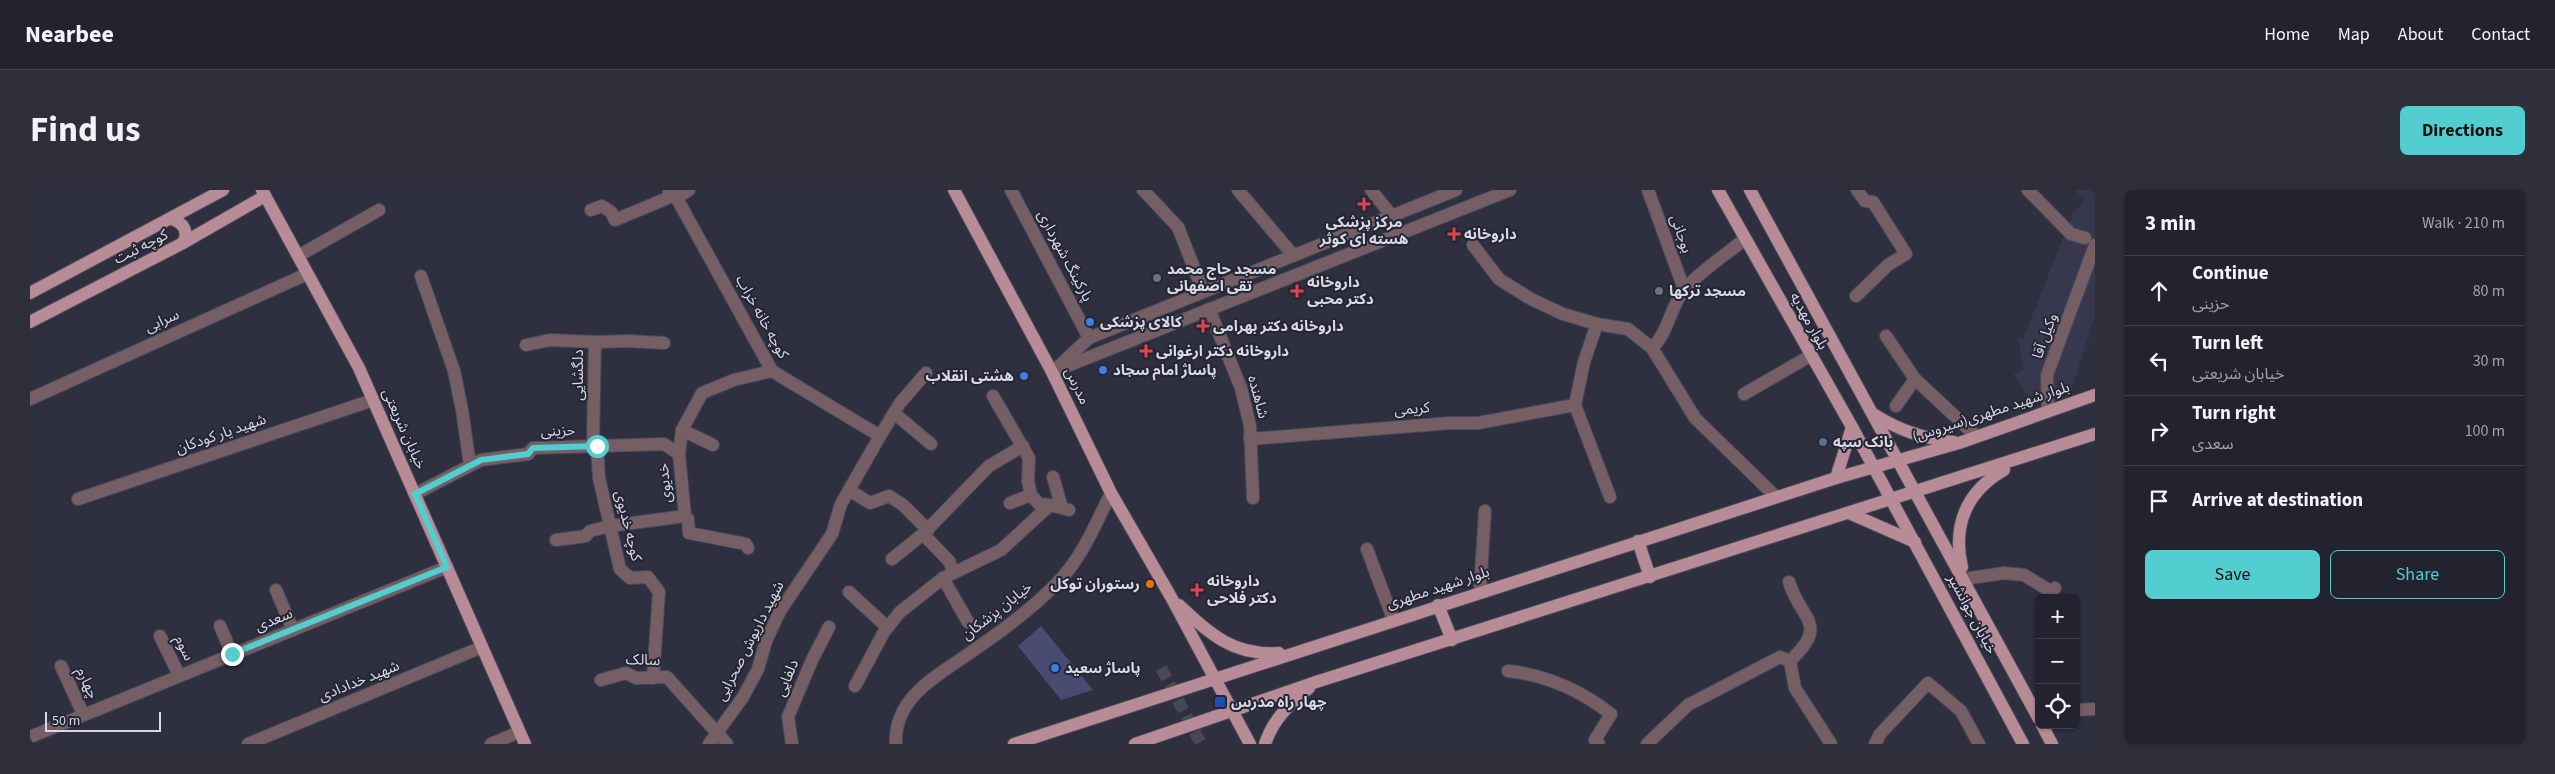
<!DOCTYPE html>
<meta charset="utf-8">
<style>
body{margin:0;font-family:"Source Sans 3","Noto Sans Arabic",sans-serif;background:#2e2f3b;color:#f1f3f6}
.controls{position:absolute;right:15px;bottom:15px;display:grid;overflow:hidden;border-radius:8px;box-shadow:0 1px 4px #0004}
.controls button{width:45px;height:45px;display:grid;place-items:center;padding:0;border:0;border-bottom:1px solid #3f404b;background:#22232f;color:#f1f3f6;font:25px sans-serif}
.scale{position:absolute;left:15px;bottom:12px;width:116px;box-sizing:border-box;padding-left:5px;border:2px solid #d8d9e3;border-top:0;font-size:14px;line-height:18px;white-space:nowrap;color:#d8d9e3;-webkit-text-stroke:4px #252635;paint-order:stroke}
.stop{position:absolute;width:15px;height:15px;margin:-11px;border:4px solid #52cdd0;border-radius:50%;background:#fff}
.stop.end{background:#52cdd0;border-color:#fff;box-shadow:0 1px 5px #0008}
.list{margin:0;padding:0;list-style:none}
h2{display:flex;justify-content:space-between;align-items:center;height:65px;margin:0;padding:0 20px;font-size:21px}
h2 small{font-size:16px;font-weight:400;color:#a2a4aa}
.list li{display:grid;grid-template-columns:32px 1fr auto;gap:15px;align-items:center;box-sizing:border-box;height:70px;padding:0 20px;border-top:1px solid #3f404b}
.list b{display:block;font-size:19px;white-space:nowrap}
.list p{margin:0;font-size:16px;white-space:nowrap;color:#a2a4aa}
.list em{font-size:16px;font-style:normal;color:#a2a4aa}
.actions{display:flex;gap:10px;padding:15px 20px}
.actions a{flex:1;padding:11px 0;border:1px solid #52cdd0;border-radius:8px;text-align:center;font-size:18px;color:#52cdd0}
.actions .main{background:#52cdd0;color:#111}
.icon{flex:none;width:28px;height:28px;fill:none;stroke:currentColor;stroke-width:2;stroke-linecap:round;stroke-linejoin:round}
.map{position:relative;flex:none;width:2065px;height:554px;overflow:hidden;border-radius:8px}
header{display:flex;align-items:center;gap:30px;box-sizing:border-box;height:70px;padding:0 25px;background:#22232f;border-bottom:1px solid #3f404b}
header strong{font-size:24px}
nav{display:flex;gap:28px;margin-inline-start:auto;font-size:18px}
.intro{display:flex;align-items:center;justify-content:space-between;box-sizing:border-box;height:120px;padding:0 30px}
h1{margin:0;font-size:35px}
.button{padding:12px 22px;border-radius:8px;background:#52cdd0;color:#111;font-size:18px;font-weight:700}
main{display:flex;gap:30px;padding:0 30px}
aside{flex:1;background:#22232f;border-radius:8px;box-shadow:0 1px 4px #0004}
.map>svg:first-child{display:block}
</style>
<header>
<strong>Nearbee</strong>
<nav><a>Home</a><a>Map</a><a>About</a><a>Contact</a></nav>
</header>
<div class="intro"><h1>Find us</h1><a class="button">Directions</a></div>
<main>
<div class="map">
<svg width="2065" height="554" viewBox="0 0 2065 554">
<rect width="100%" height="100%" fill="#2e2f3f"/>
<polygon fill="#37384e" points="2044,0 2065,0 2065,126 2041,201 2003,213 1983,185 1993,180 1988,148 1993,149 2043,23 2055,9"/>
<polygon fill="#4a4b72" points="1011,436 1063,500 1031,510 988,456"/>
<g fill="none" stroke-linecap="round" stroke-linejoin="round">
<polyline stroke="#484858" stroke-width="12" stroke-dasharray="12 6" stroke-linecap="butt" points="1131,478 1171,554"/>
<g stroke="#494a59" stroke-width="14">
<g id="minor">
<polyline points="981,0 1059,148"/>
<polyline points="1113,0 1148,37 1173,101"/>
<polyline points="1208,0 1263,65"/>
<polyline points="1341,0 1362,26"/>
<polyline points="1618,0 1654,99"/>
<polyline points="1998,0 2041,44 2055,48"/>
<polyline points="639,2 651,5 659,0"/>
<polyline points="645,5 742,181 850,246"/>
<polyline points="561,20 572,16 581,22 585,30 645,5"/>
<polyline points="1443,55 1469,89 1501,109 1533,124 1567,134 1598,139 1622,158 1665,228 1746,307"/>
<polyline points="268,66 349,20"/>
<polyline points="391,86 424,181 432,220 440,275"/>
<polyline points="1826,106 1858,75 1876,64 1843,12 1835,11 1827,0"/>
<polyline points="1179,119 1211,198 1220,236 1223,308"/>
<polyline points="1567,134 1554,172 1545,215 1580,307"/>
<polyline points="1856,146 1885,189 1946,246"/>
<polyline points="565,152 599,151 634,153"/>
<polyline points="496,155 520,150 565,152 563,249 567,256 569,288 590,379 600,388 618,387 629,402 623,488"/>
<path d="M1622 158C1638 143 1640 119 1653 101 1664 86 1699 62 1715 49"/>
<polyline points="1028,177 1059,148 1426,0"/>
<polyline points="1022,182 1480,0"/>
<polyline points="1714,204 1780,166"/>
<polyline points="963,206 999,268 998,291 1001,305"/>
<polyline points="0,209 277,84"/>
<polyline points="1866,216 1885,189"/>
<polyline points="2018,221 2017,185 2065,55"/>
<polyline points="864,223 901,254"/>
<polyline points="652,240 683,255"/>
<polyline points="1220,249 1420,233 1448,233 1545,215"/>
<polyline points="1023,287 1032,318"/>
<polyline points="819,300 840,313 859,306 873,315 898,340"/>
<polyline points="385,304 451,270 498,264 503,258 634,254 649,264"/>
<polyline points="48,309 343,210"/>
<polyline points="980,313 1001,305 1009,314 1020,315"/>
<polyline points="655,326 658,329 659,343 716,354 718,358"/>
<polyline points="893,344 919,371 924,383"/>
<polyline points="526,350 556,346 560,341 580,336 655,326 649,264 652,240 672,203 704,190 742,181"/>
<polyline points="1337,359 1363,429"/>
<polyline points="862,369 893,344 959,276 993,256"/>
<polyline points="913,388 938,432"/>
<polyline points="1934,389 1974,383 1994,385 2022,402 2025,398"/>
<path d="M1759 392C1771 431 1800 433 1760 471"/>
<polyline points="246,400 263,440"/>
<polyline points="819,402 857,437"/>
<polyline points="1450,402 1455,321"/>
<polyline points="190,436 202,464"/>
<polyline points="130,446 149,485"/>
<polyline points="31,476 53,524"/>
<path d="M1478 481C1517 485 1550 500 1581 524L1565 550 1569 554"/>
<polyline points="571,490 596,483 606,488 637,487 697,554"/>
<polyline points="825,496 854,442 870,422 913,388 971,360 1020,315 1039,320"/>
<polyline points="2046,520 2065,519"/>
<polyline points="0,547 417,377"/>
<polyline points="218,554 452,457"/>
<polyline points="461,554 489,542"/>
<polyline points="679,554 713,507 728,479 736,451 750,421 802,344 811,314 850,246 870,213 896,183"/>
<polyline points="762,554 758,527 782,470 799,437"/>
<path d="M866 554C863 506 911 484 944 460 972 441 1003 418 1027 393 1052 368 1065 335 1081 303"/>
<polyline points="1617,554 1658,515 1750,467 1760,471 1765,498 1801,554"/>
<polyline points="1845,554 1850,544 1898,493 1931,521 1949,554"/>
</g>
</g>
<g stroke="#494a59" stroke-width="14">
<g id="major">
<polyline points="232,0 329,178 495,554"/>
<polyline points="924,0 1022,182 1081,303 1141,407 1220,554"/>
<polyline points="1688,0 1822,237 1993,554"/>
<polyline points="1720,0 2009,529"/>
<path d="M142 29C154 33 159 42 153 53"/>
<polyline points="0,103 193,0"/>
<polyline points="0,132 153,53 235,6"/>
<path d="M1845 225C1870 241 1895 249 1924 252"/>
<polyline points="1806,288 1822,237"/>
<polyline points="1819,323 1885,352"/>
<polyline points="1608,351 1620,387"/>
<path d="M1932 377C1922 335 1937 301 1974 280"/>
<path d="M1149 415C1180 444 1203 466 1249 463"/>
<polyline points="1408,415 1422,450"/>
<polyline points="2012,535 2022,554"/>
<polyline points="984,554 1806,288 1929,253 2065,205"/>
<polyline points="1105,554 1286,492 2065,244"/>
<path d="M1235 554C1243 529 1259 515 1279 498"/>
</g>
</g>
<use href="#minor" stroke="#755f65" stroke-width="12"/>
<use href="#major" stroke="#b78c97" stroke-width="12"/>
</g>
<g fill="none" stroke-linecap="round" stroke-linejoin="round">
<polyline stroke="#52cdd0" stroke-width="6" points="202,464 417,377 385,304 451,270 498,264 503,258 567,256"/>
</g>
<g fill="#e0444e" stroke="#252635" stroke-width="2">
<path d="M1331.5 6.5h5v5h5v5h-5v5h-5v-5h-5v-5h5z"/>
<path d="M1421.5 36.5h5v5h5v5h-5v5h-5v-5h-5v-5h5z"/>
<path d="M1264.5 93.5h5v5h5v5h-5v5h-5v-5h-5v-5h5z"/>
<path d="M1170.5 128.5h5v5h5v5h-5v5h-5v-5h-5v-5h5z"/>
<path d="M1113.5 153.5h5v5h5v5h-5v5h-5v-5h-5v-5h5z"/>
<path d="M1164.5 392.5h5v5h5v5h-5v5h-5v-5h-5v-5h5z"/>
</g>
<g fill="#6b7280" stroke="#252635" stroke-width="2">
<circle cx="1127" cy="88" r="5"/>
<circle cx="1629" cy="101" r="5"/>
</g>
<g fill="#3f7fe0" stroke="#252635" stroke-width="2">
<circle cx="1060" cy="132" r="5"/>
<circle cx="1073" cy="180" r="5"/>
<circle cx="994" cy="186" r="5"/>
<circle cx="1025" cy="478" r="5"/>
</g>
<circle fill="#5c6f8a" stroke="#252635" stroke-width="2" cx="1793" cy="252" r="5"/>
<circle fill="#e8710a" stroke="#252635" stroke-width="2" cx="1120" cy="394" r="5"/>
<rect fill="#1a4fb4" stroke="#252635" stroke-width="2" x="1184" y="506" width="12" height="12" rx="2.5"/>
<g text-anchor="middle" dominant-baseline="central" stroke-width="4" stroke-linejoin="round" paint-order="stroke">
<g font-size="15" font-weight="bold" fill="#d8d9e3" stroke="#252635" text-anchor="start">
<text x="1334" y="32" text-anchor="middle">مرکز پزشکی<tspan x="1334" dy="17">هسته ای کوثر</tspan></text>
<text x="1434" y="44">داروخانه</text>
<text x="1137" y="79">مسجد حاج محمد<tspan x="1137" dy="17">تقی اصفهانی</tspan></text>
<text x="1277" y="92">داروخانه<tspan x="1277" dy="17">دکتر محبی</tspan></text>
<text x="1639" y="101">مسجد ترکها</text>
<text x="1070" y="132">کالای پزشکی</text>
<text x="1183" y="136">داروخانه دکتر بهرامی</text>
<text x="1126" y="161">داروخانه دکتر ارغوانی</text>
<text x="1083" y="180">پاساژ امام سجاد</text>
<text x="984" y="186" text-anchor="end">هشتی انقلاب</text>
<text x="1803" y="252">بانک سپه</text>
<text x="1177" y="391">داروخانه<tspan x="1177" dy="17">دکتر فلاحی</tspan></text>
<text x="1110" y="394" text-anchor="end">رستوران توکل</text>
<text x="1035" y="478">پاساژ سعید</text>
<text x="1201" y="512">چهار راه مدرس</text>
</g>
<g font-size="15" fill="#d8d9e3" stroke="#252635">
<text transform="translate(1651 44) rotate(71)">بوجانی</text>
<text transform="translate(111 57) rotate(-27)">کوچه ثبت</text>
<text transform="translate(1035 66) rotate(62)">پارکینگ شهرداری</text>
<text transform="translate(732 127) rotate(61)">کوچه خانه خراب</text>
<text transform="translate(132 131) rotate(-24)">سرابی</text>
<text transform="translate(1779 131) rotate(61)">بلوار مهدیه</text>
<text transform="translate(2015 146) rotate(-70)">وکیل آقا</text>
<text transform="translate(548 185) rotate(-90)">دلگشایی</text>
<text transform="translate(1047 196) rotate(64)">مدرس</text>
<text transform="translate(1228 207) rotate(75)">شاهنده</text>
<text transform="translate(1382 219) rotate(-5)">کریمی</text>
<text transform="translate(1961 222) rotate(-18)">بلوار شهید مطهری(سیروس)</text>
<text transform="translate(374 239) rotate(66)">خیابان شریعتی</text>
<text transform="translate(528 241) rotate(-2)">حزینی</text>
<text transform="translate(191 244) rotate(-19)">شهید یار کودکان</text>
<text transform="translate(635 293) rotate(-95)">خدیوی</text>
<text transform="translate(598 336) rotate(76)">کوچه خدیوی</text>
<text transform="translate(1408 398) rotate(-18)">بلوار شهید مطهری</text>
<text transform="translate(967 421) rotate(-38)">خیابان پزشکان</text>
<text transform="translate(1942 424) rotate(62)">خیابان جوانشیر</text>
<text transform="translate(244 430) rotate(-22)">سعدی</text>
<text transform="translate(720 451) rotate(-63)">شهید داریوش صحرایی</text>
<text transform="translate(154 458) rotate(64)">سوم</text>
<text transform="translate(613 470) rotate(2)">سالک</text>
<text transform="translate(757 488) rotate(-67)">دلفایی</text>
<text transform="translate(329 491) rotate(-22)">شهید خدادادی</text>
<text transform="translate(57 493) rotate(65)">چهارم</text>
</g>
</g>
</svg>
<div class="controls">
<button>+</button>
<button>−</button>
<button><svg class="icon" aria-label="locate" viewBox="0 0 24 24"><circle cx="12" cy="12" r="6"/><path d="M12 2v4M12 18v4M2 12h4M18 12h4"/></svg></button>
</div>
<div class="scale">50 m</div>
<div class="stop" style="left:567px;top:256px"></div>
<div class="stop end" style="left:202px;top:464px"></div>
</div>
<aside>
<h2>3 min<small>Walk · 210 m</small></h2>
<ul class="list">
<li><svg class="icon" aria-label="ahead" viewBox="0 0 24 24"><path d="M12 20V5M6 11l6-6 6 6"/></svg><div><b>Continue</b><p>حزینی</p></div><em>80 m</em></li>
<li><svg class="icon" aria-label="left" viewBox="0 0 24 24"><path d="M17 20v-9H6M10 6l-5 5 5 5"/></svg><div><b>Turn left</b><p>خیابان شریعتی</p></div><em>30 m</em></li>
<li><svg class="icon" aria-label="right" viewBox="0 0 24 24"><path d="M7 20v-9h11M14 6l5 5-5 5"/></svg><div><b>Turn right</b><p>سعدی</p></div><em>100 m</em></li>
<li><svg class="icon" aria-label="arrive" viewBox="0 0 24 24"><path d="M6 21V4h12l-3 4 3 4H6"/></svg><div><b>Arrive at destination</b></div></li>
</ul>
<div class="actions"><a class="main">Save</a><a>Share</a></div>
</aside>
</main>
